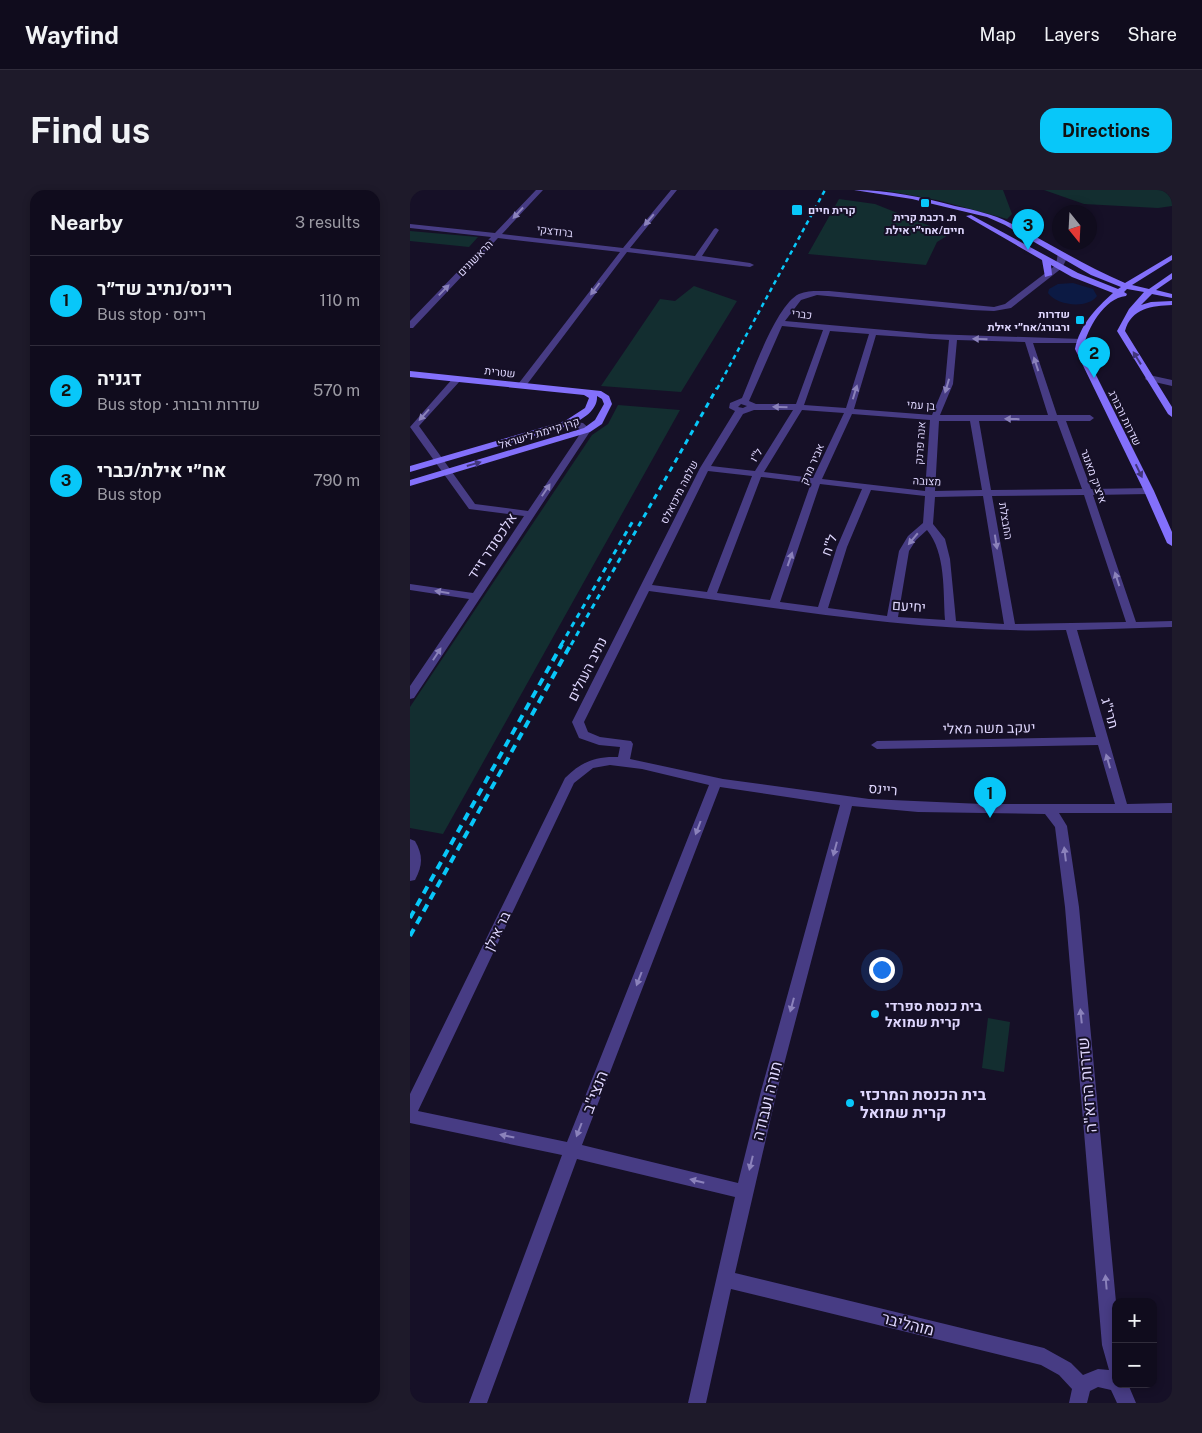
<!DOCTYPE html>
<meta charset="utf-8">
<style>
body{margin:0;font-family:"Public Sans",Heebo,sans-serif;background:#1e1a2a;color:#f1f3f6}
.controls{position:absolute;right:15px;bottom:15px;display:grid;overflow:hidden;border-radius:10px;box-shadow:0 2px 8px #0003}
.controls button{width:45px;height:45px;display:grid;place-items:center;padding:0;border:0;border-bottom:1px solid #302c3b;background:#100c1d;color:#f1f3f6;font:25px sans-serif}
.compass{position:absolute;left:642px;top:15px;width:45px;height:45px;border-radius:50%;background:#100c1d;box-shadow:0 2px 8px #0003;rotate:162deg}
.you{position:absolute;left:471px;top:779px;width:18px;height:18px;margin:-12px;border:4px solid #fff;border-radius:50%;background:#1a73e8;box-shadow:0 0 0 8px #1a73e833}
.badge{display:grid;place-items:center;width:32px;height:32px;border-radius:50%;background:#08c7f9;color:#111;font-size:16px;font-weight:700}
.pin{position:absolute;translate:-50% -41px;filter:drop-shadow(0 1px 2px #0008)}
.pin::after{content:'';position:absolute;top:26px;width:18px;height:15px;background:inherit;clip-path:polygon(0 0,100% 0,50% 100%)}
.list{margin:0;padding:0;list-style:none}
h2{display:flex;justify-content:space-between;align-items:center;height:65px;margin:0;padding:0 20px;font-size:21px}
h2 small{font-size:16px;font-weight:400;color:#9c9ba4}
.list li{display:grid;grid-template-columns:32px 1fr auto;gap:15px;align-items:center;box-sizing:border-box;height:90px;padding:0 20px;border-top:1px solid #302c3b}
.list b{display:block;font-size:19px;white-space:nowrap}
.list p{margin:0;font-size:16px;white-space:nowrap;color:#9c9ba4}
.list em{font-size:16px;font-style:normal;color:#9c9ba4}
.map{position:relative;flex:none;width:762px;height:1213px;overflow:hidden;border-radius:15px}
header{display:flex;align-items:center;gap:30px;box-sizing:border-box;height:70px;padding:0 25px;background:#100c1d;border-bottom:1px solid #302c3b}
header strong{font-size:24px}
nav{display:flex;gap:28px;margin-inline-start:auto;font-size:18px}
.intro{display:flex;align-items:center;justify-content:space-between;box-sizing:border-box;height:120px;padding:0 30px}
h1{margin:0;font-size:35px}
.button{padding:12px 22px;border-radius:15px;background:#08c7f9;color:#111;font-size:18px;font-weight:700}
main{display:flex;gap:30px;padding:0 30px}
aside{flex:1;background:#100c1d;border-radius:15px;box-shadow:0 2px 8px #0003}
.map>svg:first-child{display:block}
</style>
<header>
<strong>Wayfind</strong>
<nav><a>Map</a><a>Layers</a><a>Share</a></nav>
</header>
<div class="intro"><h1>Find us</h1><a class="button">Directions</a></div>
<main>
<aside>
<h2>Nearby<small>3 results</small></h2>
<ul class="list">
<li><span class="badge">1</span><div><b>ריינס/נתיב שד״ר</b><p>Bus stop · ריינס</p></div><em>110 m</em></li>
<li><span class="badge">2</span><div><b>דגניה</b><p>Bus stop · שדרות ורבורג</p></div><em>570 m</em></li>
<li><span class="badge">3</span><div><b>אח״י אילת/כברי</b><p>Bus stop</p></div><em>790 m</em></li>
</ul>
</aside>
<div class="map">
<svg width="762" height="1213" viewBox="0 0 762 1213">
<rect width="100%" height="100%" fill="#161027"/>
<g fill="#132e30">
<polygon points="472,0 593,0 602,24 597,29 527,10"/>
<polygon points="634,0 762,0 762,16 748,18 674,14"/>
<polygon points="429,9 465,14 540,44 527,52 516,75 398,64"/>
<polygon points="0,41 68,47 59,57 0,51"/>
<polygon points="284,96 327,111 271,202 191,196 250,109 265,111"/>
<polygon points="208,215 270,220 33,644 0,638 0,517 182,245 198,234"/>
<polygon points="578,828 600,832 594,882 572,878"/>
</g>
<path fill="#0c1a44" d="M663 93 683 99 687 106C678 119 647 116 638 103L639 99 648 94Z"/>
<g fill="none" stroke-linecap="round" stroke-linejoin="round">
<g fill="#473c84" fill-rule="evenodd">
<polygon points="126,0 133,0 92,44 213,58 261,0 267,0 220,58 285,66 304,39 306,38 309,40 292,66 340,73 344,75 340,77 217,62 115,197 109,197 109,193 210,62 88,48 3,138 0,138 0,131 81,47 0,38 0,34 85,43"/>
<path d="M648 63 655 65 656 70 652 78 601 118 584 121 561 120 407 105 391 110 375 131 520 144 672 149V153H623L647 225H680L684 228 680 231H656L681 299 739 298 744 301 739 304 683 305 726 432 762 431V437L667 440 717 614 762 613V623H649L657 636 669 717 706 1112V1194H718L726 1213H707L701 1200 688 1197 680 1201 677 1213H659L662 1199 649 1185 631 1175 321 1099 296 1213H278L325 1007 167 969 77 1213H59L152 965 0 933V904L155 588C171 572 185 566 208 567L210 557 189 555 169 548 162 532 290 278 325 221 319 218 320 213 332 208C342 185 366 115 389 104 398 100 409 101 419 101L584 117 595 114 646 75ZM372 136 413 140 386 214H346L339 211ZM420 141 459 144 436 218 394 215ZM466 145 539 150 535 194 522 225 444 219ZM547 150 615 152 638 225H530L543 194ZM331 214 337 216 333 218 328 217ZM344 220H383L345 281 301 276 333 224ZM392 220 434 223 403 288 354 282ZM442 224 520 230 515 301 412 289ZM529 231H560L572 300 525 301ZM569 231H647L672 299 581 300ZM298 281 342 286 297 402 242 395ZM351 287 401 293 360 410 307 403ZM410 294 452 299 427 357 408 417 370 412ZM461 300 515 306 513 333 498 346 489 361 477 426 418 418 437 357ZM674 305 716 432 605 434 582 306ZM573 306 594 434 546 431 540 369 535 349 523 334 525 307ZM517 340C536 363 533 401 535 430L488 427 499 361 506 350ZM239 401C377 419 515 444 656 440L686 547 467 551 461 555 467 559 688 555 705 614H572L459 609 313 589 220 569 223 554 221 551 190 547 178 542 174 532ZM200 575 232 579 299 595 157 952 8 921 164 593 183 578ZM310 597 430 615 351 901 328 993 172 955ZM442 616 508 622 635 624 645 637 655 717 692 1155 699 1180 688 1179 673 1185 661 1173 634 1158 325 1083 367 901Z"/>
<polygon points="739,185 762,190 762,196 736,190 735,188"/>
<polygon points="47,186 51,189 50,191 9,236 65,314 118,321 172,241 167,237 155,235 155,231 173,233 181,240 4,508 0,509 0,496 59,409 0,400 0,394 63,403 114,326 59,319 0,237 44,187"/>
<path d="M0 649 5 651C13 665 13 675 5 690L0 691Z"/>
</g>
<g fill="#8370fb" fill-rule="evenodd">
<path d="M444 0C479 0 512 7 545 16 564 20 583 24 600 33 639 53 675 76 715 93L762 65V70L722 95 739 99 762 83V89L746 100 762 104V108L742 104 731 115 741 112 762 111V115C742 116 721 118 715 141L762 217V227L758 224 707 141 719 119 734 102 717 99 714 102 717 104 716 106C694 108 677 139 673 159L744 301 762 342V356L757 353 734 301 665 159C670 135 685 119 703 103L662 87 641 75 642 85 635 87 632 70 556 26 561 25 668 83 708 99 711 97 681 85 595 35 577 27 502 9Z"/>
<path d="M0 181 191 201 199 206 202 214 192 234 180 242 0 296V290L174 238 185 230 194 214 192 209 187 206C188 220 173 229 161 235L0 282V276L155 231 175 218 179 208 174 205 0 187Z"/>
</g>
<polyline stroke="#08c7f9" stroke-width="2.5" stroke-dasharray="4.5 4" stroke-linecap="butt" points="307,199 415,0"/>
<g stroke="#08c7f9" stroke-width="3" stroke-dasharray="5.5 5" stroke-linecap="butt">
<polyline points="151,455 224,329"/>
<polyline points="161,455 307,198"/>
</g>
<g stroke="#08c7f9" stroke-width="4" stroke-dasharray="8 6" stroke-linecap="butt">
<polyline points="0,728 152,454"/>
<polyline points="0,746 161,454"/>
</g>
</g>
<defs><path id="oneway-solid" d="M-6-.8H1V-3.2L6.5 0L1 3.2V.8H-6Z" transform="scale(1.25)"/></defs>
<g fill="#8b82bb">
<use href="#oneway-solid" transform="translate(108 23) rotate(133)"/>
<use href="#oneway-solid" transform="translate(239 30) rotate(130)"/>
<use href="#oneway-solid" transform="translate(185 99) rotate(127)"/>
<use href="#oneway-solid" transform="translate(34 100) rotate(-46)"/>
<use href="#oneway-solid" transform="translate(570 149) rotate(-178)"/>
<use href="#oneway-solid" transform="translate(626 174) rotate(-108)"/>
<use href="#oneway-solid" transform="translate(537 196) rotate(106)"/>
<use href="#oneway-solid" transform="translate(445 202) rotate(-73)"/>
<use href="#oneway-solid" transform="translate(370 217) rotate(-179)"/>
<use href="#oneway-solid" transform="translate(14 225) rotate(132)"/>
<use href="#oneway-solid" transform="translate(602 229) rotate(-179)"/>
<use href="#oneway-solid" transform="translate(136 300) rotate(-56)"/>
<use href="#oneway-solid" transform="translate(503 349) rotate(130)"/>
<use href="#oneway-solid" transform="translate(586 352) rotate(81)"/>
<use href="#oneway-solid" transform="translate(380 369) rotate(-71)"/>
<use href="#oneway-solid" transform="translate(707 389) rotate(-108)"/>
<use href="#oneway-solid" transform="translate(32 402) rotate(-171)"/>
<use href="#oneway-solid" transform="translate(27 464) rotate(-57)"/>
<use href="#oneway-solid" transform="translate(698 571) rotate(-106)"/>
<use href="#oneway-solid" transform="translate(288 638) rotate(111)"/>
<use href="#oneway-solid" transform="translate(425 659) rotate(105)"/>
<use href="#oneway-solid" transform="translate(655 664) rotate(-97)"/>
<use href="#oneway-solid" transform="translate(229 789) rotate(111)"/>
<use href="#oneway-solid" transform="translate(382 815) rotate(105)"/>
<use href="#oneway-solid" transform="translate(671 826) rotate(-96)"/>
<use href="#oneway-solid" transform="translate(169 940) rotate(111)"/>
<use href="#oneway-solid" transform="translate(97 946) rotate(-168)"/>
<use href="#oneway-solid" transform="translate(341 973) rotate(104)"/>
<use href="#oneway-solid" transform="translate(287 991) rotate(-166)"/>
<use href="#oneway-solid" transform="translate(696 1092) rotate(-95)"/>
</g>
<g fill="#42367c">
<use href="#oneway-solid" transform="translate(727 168) rotate(-122)"/>
<use href="#oneway-solid" transform="translate(64 274) rotate(-16)"/>
<use href="#oneway-solid" transform="translate(729 281) rotate(64)"/>
</g>
<g fill="#08c7f9" stroke="#161027" stroke-width="2">
<rect x="510" y="8" width="10" height="10" rx="2.5"/>
<rect x="381" y="14" width="12" height="12" rx="2.5"/>
<rect x="665" y="125" width="10" height="10" rx="2.5"/>
<circle cx="465" cy="824" r="5"/>
<circle cx="440" cy="913" r="5"/>
</g>
<g text-anchor="middle" dominant-baseline="central" stroke-width="4" stroke-linejoin="round" paint-order="stroke">
<g font-size="11" font-weight="bold" fill="#dfd7fe" stroke="#161027" text-anchor="start">
<text x="398" y="20">קרית חיים</text>
<text x="515" y="27" text-anchor="middle">ת. רכבת קרית<tspan x="515" dy="13">חיים/אחי״י אילת</tspan></text>
<text x="660" y="124" text-anchor="end">שדרות<tspan x="660" dy="13">ורבורג/אח״י אילת</tspan></text>
</g>
<g font-size="11" fill="#dfd7fe" stroke="#161027">
<text transform="translate(145 41) rotate(7)">ברודצקי</text>
<text transform="translate(65 68) rotate(-46)">הראשונים</text>
<text transform="translate(392 124) rotate(7)">כברי</text>
<text transform="translate(90 182) rotate(6)">שטרית</text>
<text transform="translate(511 215) rotate(4)">בן עמי</text>
<text transform="translate(715 228) rotate(64)">שדרות ורבורג</text>
<text transform="translate(129 243) rotate(-17)">קרן קיימת לישראל</text>
<text transform="translate(510 253) rotate(-86)">אנה פרנק</text>
<text transform="translate(346 265) rotate(-58)">ל"ו</text>
<text transform="translate(402 274) rotate(-66)">אביר מרק</text>
<text transform="translate(684 286) rotate(70)">איציק מאנגר</text>
<text transform="translate(517 291) rotate(3)">מצובה</text>
<text transform="translate(269 302) rotate(-63)">שלמה מיכואלס</text>
<text transform="translate(596 331) rotate(81)">החבצלת</text>
</g>
<g font-size="14" fill="#dfd7fe" stroke="#161027">
<text transform="translate(419 355) rotate(-70)">ל"ח</text>
<text transform="translate(82 356) rotate(-56)">אלכסנדר זייד</text>
<text transform="translate(499 416) rotate(4)">יחיעם</text>
<text transform="translate(177 479) rotate(-63)">נתיב העולים</text>
<text transform="translate(700 523) rotate(74)">תרי"ג</text>
<text transform="translate(579 538) rotate(-1)">יעקב משה מאלי</text>
<text transform="translate(473 599) rotate(5)">ריינס</text>
<text transform="translate(87 741) rotate(-64)">בר אילן</text>
</g>
<g font-size="14" font-weight="bold" fill="#dfd7fe" stroke="#161027" text-anchor="start">
<text x="475" y="816">בית כנסת ספרדי<tspan x="475" dy="16">קרית שמואל</tspan></text>
</g>
<g font-size="16" fill="#dfd7fe" stroke="#161027">
<text transform="translate(677 895) rotate(-95)">שדרות הרוא"ה</text>
<text transform="translate(185 902) rotate(-69)">הנצי"ב</text>
<text transform="translate(357 911) rotate(-76)">תורה ועבודה</text>
<text transform="translate(498 1134) rotate(14)">מוהליבר</text>
</g>
<g font-size="16" font-weight="bold" fill="#dfd7fe" stroke="#161027" text-anchor="start">
<text x="450" y="904">בית הכנסת המרכזי<tspan x="450" dy="18">קרית שמואל</tspan></text>
</g>
</g>
</svg>
<div class="controls">
<button>+</button>
<button>−</button>
</div>
<svg class="compass" viewBox="-18 -18 36 36"><path d="M0-13l5 13h-10z" fill="#e53935"/><path d="M0 13l5-13h-10z" fill="#9c9ba4"/></svg>
<div class="you"></div>
<div class="pin badge" style="left:580px;top:628px">1</div>
<div class="pin badge" style="left:684px;top:188px">2</div>
<div class="pin badge" style="left:618px;top:60px">3</div>
</div>
</main>
